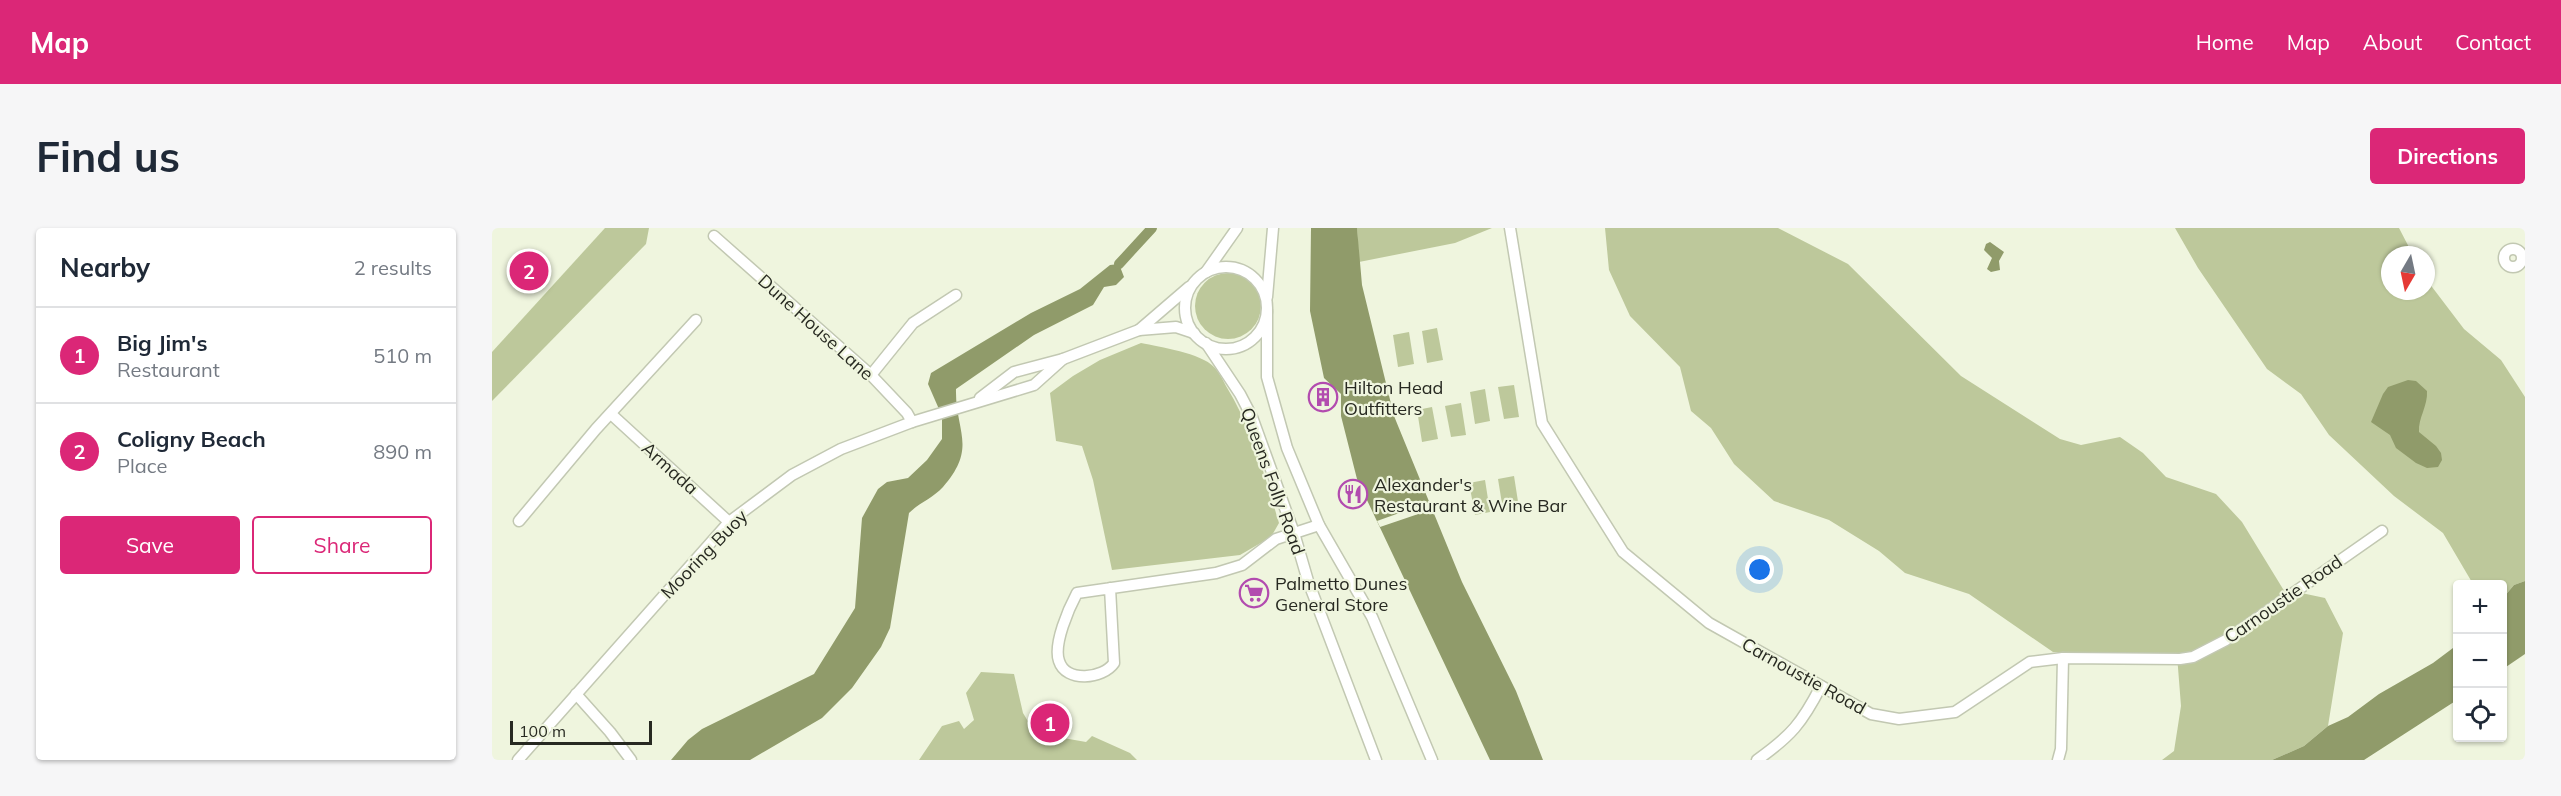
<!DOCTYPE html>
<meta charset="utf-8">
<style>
body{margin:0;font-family:Mulish,sans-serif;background:#f6f6f7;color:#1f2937}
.controls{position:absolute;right:18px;bottom:18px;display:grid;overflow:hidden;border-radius:6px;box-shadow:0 2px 4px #0004}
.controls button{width:54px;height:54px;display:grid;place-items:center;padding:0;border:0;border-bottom:2px solid #e0e1e3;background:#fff;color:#1f2937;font:30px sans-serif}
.compass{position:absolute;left:1889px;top:18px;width:54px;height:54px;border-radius:50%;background:#fff;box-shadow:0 2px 4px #0004;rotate:189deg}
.scale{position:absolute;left:18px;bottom:15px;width:142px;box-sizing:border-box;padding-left:6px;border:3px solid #272921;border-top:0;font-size:16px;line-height:21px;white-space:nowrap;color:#272921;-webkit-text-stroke:4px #eff5de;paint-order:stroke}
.you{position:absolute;left:1268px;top:342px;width:21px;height:21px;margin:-15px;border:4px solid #fff;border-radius:50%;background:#1a73e8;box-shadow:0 0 0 9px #1a73e833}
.badge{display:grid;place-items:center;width:39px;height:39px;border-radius:50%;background:#db2777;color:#fff;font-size:20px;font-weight:700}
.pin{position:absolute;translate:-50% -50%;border:3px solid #fff;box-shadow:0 2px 6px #0006}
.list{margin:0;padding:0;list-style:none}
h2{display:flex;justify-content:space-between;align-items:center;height:78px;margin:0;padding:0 24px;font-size:26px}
h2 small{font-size:20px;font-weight:400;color:#747a83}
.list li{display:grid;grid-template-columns:39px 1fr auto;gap:18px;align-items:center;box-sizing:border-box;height:96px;padding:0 24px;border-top:2px solid #e0e1e3}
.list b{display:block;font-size:22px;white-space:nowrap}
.list p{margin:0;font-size:20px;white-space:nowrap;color:#747a83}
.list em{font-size:20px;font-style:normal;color:#747a83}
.actions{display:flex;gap:12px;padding:18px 24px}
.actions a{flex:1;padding:14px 0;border:2px solid #db2777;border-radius:6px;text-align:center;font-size:21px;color:#db2777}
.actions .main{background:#db2777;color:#fff}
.icon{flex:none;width:33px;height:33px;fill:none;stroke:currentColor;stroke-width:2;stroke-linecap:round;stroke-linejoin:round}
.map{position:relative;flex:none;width:2033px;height:532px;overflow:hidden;border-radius:6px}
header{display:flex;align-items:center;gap:36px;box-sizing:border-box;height:84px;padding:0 30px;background:#db2777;color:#fff}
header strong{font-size:28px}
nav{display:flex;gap:33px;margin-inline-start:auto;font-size:21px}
.intro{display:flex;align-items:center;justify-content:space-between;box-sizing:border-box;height:144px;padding:0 36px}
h1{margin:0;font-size:42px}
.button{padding:15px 27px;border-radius:6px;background:#db2777;color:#fff;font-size:21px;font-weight:700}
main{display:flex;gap:36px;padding:0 36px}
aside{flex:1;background:#fff;border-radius:6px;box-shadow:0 2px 4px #0004}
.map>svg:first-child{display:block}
</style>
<header>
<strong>Map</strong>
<nav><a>Home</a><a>Map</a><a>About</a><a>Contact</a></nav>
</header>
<div class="intro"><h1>Find us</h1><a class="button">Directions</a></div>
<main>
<aside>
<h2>Nearby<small>2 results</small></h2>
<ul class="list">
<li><span class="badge">1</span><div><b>Big Jim's</b><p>Restaurant</p></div><em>510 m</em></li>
<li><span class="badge">2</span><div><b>Coligny Beach</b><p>Place</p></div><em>890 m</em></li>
</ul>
<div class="actions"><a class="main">Save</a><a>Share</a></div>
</aside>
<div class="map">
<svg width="2033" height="532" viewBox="0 0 2033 532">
<rect width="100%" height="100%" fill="#eff5de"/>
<g fill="#bdc89b">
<polygon points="113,0 157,0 154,16 0,173 0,124"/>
<polygon points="865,0 1000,0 963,15 867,34"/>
<polygon points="1113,0 1286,0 1356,36 1469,148 1568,211 1589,217 1628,209 1651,225 1674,249 1724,266 1750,294 1791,361 1833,370 1851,405 1836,498 1812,518 1780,532 1670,532 1682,523 1689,478 1685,427 1561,424 1477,366 1413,345 1387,323 1337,292 1282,273 1242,236 1219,200 1199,183 1188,139 1138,88 1117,42"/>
<polygon points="1683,0 1907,0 1921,27 1898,27 1898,63 1934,63 1934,51 1972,101 2009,132 2033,169 2033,353 2022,357 2011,370 2010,356 1981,356 1951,305 1902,268 1837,207 1809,166 1775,141 1706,40"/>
<circle cx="736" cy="78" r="33"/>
<polygon points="945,100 951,132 935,135 930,103"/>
<polygon points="917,104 922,136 906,139 901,107"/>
<path d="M649 115C668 119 709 125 722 139 727 144 731 152 734 158 760 200 773 249 787 295L779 309 748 327 620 342 601 252 590 218 564 213 558 165 581 148 608 132Z"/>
<polygon points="1022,157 1027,189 1012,191 1006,159"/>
<polygon points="993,161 998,193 983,196 978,164"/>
<polygon points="969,175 974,207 959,209 953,178"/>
<polygon points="940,179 946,211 930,214 925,182"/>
<polygon points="1022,248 1027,280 1011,282 1006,251"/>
<polygon points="993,252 998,284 983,287 977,255"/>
<polygon points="489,444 522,446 531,485 543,505 594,514 600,508 638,525 645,532 427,532 450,498 467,493 472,501 482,492 474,465"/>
</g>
<g fill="#909b6a">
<polygon points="819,0 865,0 870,57 902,188 970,354 1024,463 1051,532 998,532 865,251 849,188 849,166 832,150 818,83"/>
<polygon points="1498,14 1512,24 1507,33 1508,42 1499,44 1495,41 1500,30 1492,22 1494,16"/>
<path d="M627 36 632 49 624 57 612 59 601 77 542 107 464 161C463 203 486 219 451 259 441 270 427 275 417 285L398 400 389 419 360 460 330 490 258 532H179L196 512 210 501 322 446 363 380 370 290 386 261 395 254 416 250 435 232 450 211V188L436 156 439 145 539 85 588 61 618 37Z"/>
<path d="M1916 152 1924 153 1935 163C1936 178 1926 190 1927 204L1944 218 1949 225 1950 232 1946 239 1935 240 1924 235 1904 220 1898 207 1879 194 1891 166 1896 159Z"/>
<polygon points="2033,353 2033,426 2011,441 2011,370 2022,357"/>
<polygon points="1965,417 1965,472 1872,532 1780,532 1812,518 1836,498 1856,489 1887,466 1941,435"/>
</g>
<polygon fill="#eff5de" points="938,274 941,281 888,299 885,293"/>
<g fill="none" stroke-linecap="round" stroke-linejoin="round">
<polyline stroke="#909b6a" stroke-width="10" points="627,36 660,0"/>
<g stroke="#c2c8b2" stroke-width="13">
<g id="minor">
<polyline points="1018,0 1050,195 1131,324 1217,395 1379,486 1407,491 1463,484 1538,434 1571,430 1688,431 1701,429 1734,412 1890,303"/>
<polyline points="222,8 379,147 415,185 420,194"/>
<circle cx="2021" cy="30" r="9"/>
<circle cx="734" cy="80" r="41"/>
<polyline points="714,44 745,0"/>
<polyline points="775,69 781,0"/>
<polyline points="775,83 775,149 795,220 827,297 880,389 940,532"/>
<polyline points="647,102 697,59"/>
<polyline points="714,115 748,166 760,189 802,305 816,353 884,532"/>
<polyline points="379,147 421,95 464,67"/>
<polyline points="488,170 522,144 571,131 647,102 684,99 702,105"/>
<polyline points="119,186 237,294"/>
<polyline points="27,293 104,201 204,92"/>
<path d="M618 360 622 435C611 451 574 455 567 433 561 416 577 380 585 365L724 345 750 337 784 311 827 297"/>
<polyline points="84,466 118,504 139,532"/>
<polyline points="26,532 237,294 300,247 349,221 420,194 542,157 571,131"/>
<path d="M1265 532C1299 508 1310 495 1329 458"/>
<polyline points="1566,532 1569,521 1571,430"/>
</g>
</g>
<use href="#minor" stroke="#fff" stroke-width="10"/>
</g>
<defs>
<g id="building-ring" transform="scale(1.5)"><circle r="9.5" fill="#eff5de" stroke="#b24baf" stroke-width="1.5"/><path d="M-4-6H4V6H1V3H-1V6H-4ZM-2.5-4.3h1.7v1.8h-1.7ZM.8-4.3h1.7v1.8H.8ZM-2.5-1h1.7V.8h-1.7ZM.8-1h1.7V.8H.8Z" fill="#b24baf"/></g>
<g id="restaurant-ring" transform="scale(1.5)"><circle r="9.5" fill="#eff5de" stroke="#b24baf" stroke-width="1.5"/><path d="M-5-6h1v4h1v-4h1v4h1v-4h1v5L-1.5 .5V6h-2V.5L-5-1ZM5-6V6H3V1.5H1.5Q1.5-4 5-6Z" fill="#b24baf"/></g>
<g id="supermarket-ring" transform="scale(1.5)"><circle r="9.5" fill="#eff5de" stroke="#b24baf" stroke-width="1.5"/><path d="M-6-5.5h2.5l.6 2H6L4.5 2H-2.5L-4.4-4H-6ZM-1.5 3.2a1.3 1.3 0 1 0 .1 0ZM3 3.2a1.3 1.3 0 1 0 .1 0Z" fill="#b24baf"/></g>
</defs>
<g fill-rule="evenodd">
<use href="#building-ring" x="831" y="169"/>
<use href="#restaurant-ring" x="861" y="266"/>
<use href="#supermarket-ring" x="762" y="365"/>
</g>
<g text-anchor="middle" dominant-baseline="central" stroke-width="4.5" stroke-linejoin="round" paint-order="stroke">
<g font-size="18" fill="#272921" stroke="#eff5de">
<text transform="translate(324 99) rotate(42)">Dune House Lane</text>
<text transform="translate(178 240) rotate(42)">Armada</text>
<text transform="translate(781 253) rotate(70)">Queens Folly Road</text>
<text transform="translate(212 326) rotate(-46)">Mooring Buoy</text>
<text transform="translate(1791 371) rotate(-35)">Carnoustie Road</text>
<text transform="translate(1312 448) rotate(29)">Carnoustie Road</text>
</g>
<g font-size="18" fill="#272921" stroke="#eff5de" text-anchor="start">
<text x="852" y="159">Hilton Head<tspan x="852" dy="21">Outfitters</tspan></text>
<text x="882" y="256">Alexander's<tspan x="882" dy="21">Restaurant &amp; Wine Bar</tspan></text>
<text x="783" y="355">Palmetto Dunes<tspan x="783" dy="21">General Store</tspan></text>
</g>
</g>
</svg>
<div class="controls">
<button>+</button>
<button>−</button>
<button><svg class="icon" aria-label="locate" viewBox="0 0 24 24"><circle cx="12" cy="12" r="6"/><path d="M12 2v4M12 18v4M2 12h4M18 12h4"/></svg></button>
</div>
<svg class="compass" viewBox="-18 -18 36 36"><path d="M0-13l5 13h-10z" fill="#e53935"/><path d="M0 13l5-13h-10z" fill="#747a83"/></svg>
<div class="scale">100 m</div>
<div class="you"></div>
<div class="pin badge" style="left:558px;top:495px">1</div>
<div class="pin badge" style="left:37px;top:43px">2</div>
</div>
</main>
